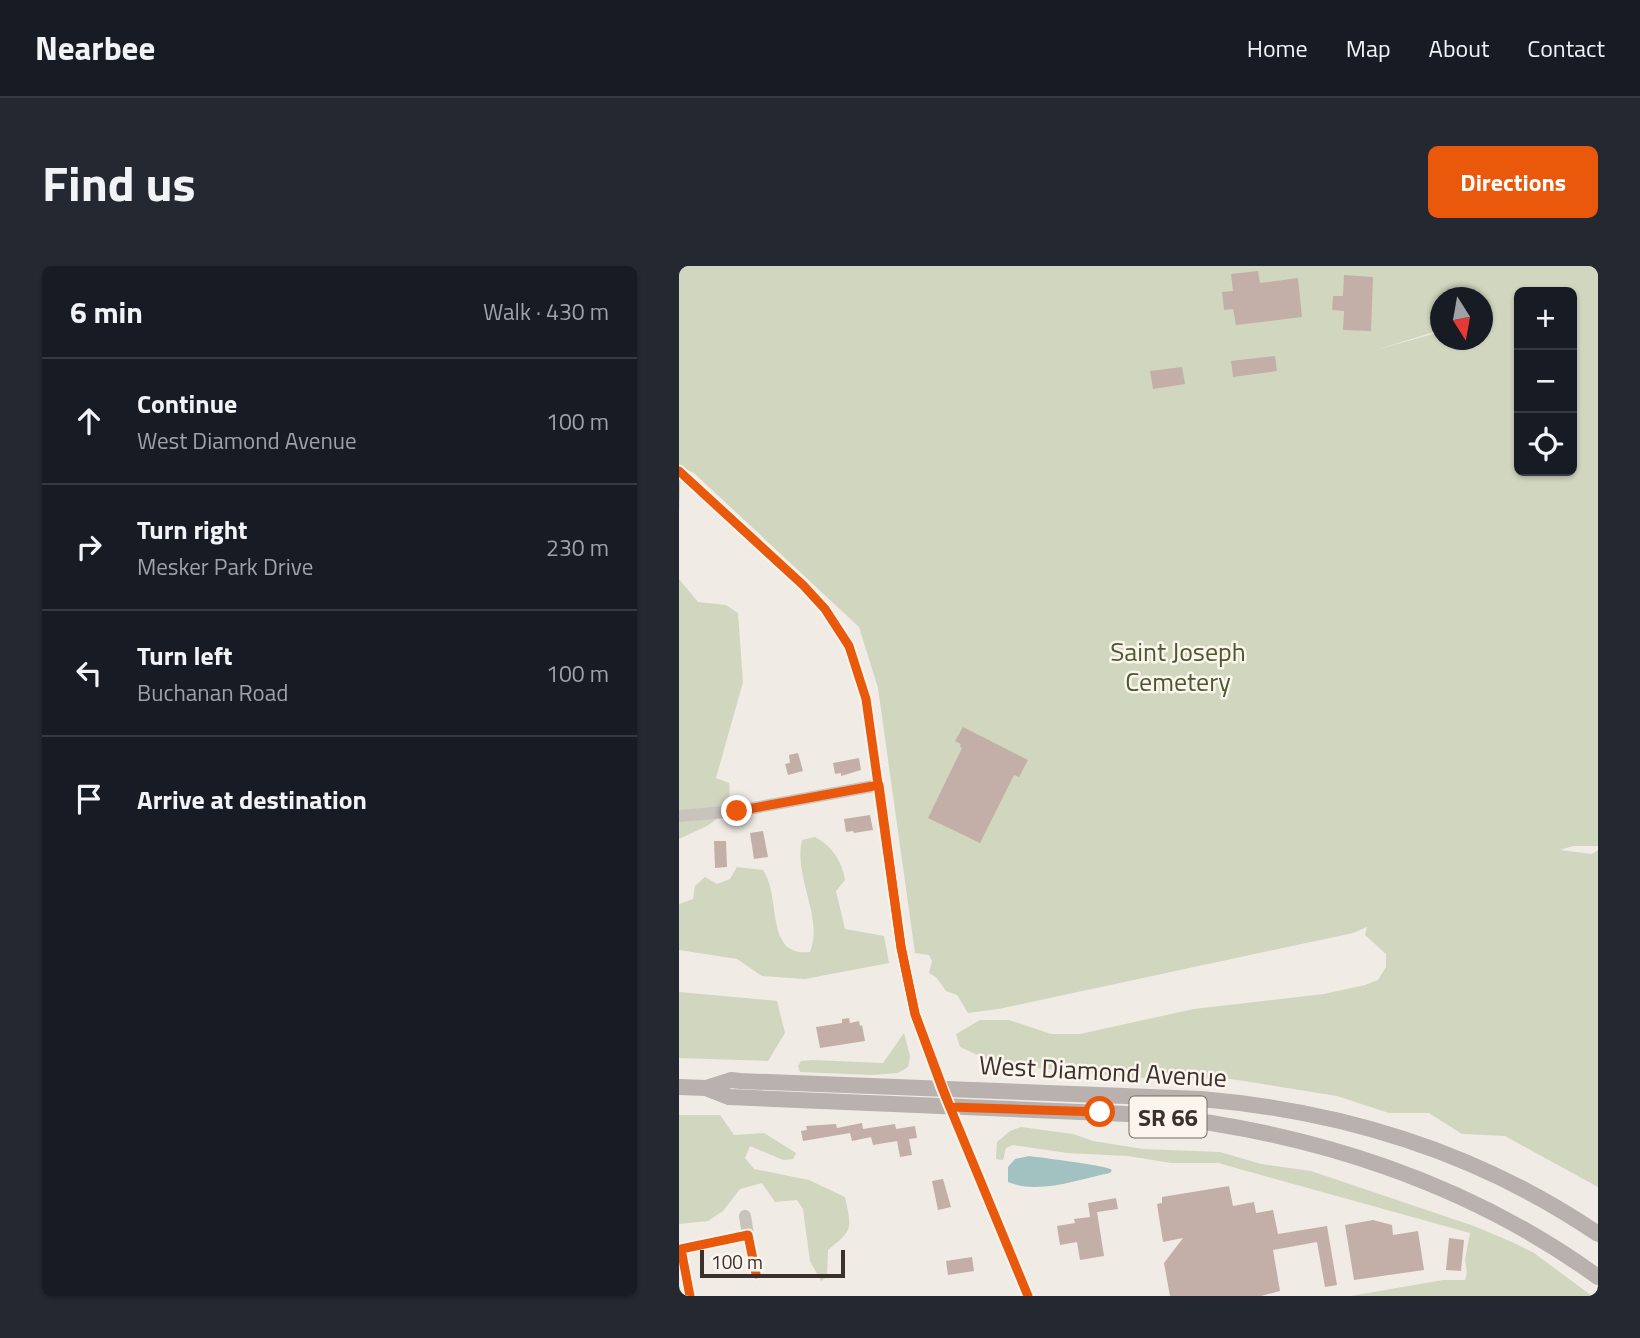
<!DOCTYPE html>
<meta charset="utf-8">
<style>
body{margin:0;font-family:"Titillium Web",sans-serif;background:#242831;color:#f1f3f6}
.controls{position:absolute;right:21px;top:21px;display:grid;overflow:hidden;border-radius:10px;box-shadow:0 2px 5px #0004}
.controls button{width:63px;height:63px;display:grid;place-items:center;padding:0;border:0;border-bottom:2px solid #363941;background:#171b24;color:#f1f3f6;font:35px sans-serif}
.compass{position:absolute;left:751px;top:21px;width:63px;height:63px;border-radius:50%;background:#171b24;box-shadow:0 2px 5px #0004;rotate:169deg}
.scale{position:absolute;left:21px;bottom:18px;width:145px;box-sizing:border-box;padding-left:7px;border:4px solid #3b302b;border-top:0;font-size:19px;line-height:24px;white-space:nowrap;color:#3b302b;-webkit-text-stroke:5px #fbf5ee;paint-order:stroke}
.stop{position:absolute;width:21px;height:21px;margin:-16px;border:5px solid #ea580c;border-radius:50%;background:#fff}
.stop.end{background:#ea580c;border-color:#fff;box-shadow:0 2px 7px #0008}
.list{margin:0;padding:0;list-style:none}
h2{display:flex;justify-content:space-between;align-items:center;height:91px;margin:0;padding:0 28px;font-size:30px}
h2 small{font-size:23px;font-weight:400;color:#9ea1a6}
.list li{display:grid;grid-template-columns:46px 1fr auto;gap:21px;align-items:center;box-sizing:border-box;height:126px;padding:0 28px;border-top:2px solid #363941}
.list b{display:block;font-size:26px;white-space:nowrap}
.list p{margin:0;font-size:23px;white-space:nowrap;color:#9ea1a6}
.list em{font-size:23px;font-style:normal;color:#9ea1a6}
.icon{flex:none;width:38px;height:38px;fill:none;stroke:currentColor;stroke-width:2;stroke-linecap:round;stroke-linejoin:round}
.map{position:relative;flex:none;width:919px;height:1030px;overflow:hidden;border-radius:10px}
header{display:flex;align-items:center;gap:42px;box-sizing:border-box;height:98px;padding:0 35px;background:#171b24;border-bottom:2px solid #363941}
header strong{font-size:33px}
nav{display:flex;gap:38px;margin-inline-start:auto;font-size:24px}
.intro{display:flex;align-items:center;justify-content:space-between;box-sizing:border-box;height:168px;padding:0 42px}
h1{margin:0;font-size:49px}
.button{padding:18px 32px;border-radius:10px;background:#ea580c;color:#fff;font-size:24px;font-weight:700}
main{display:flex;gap:42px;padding:0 42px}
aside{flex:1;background:#171b24;border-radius:10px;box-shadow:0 2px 5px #0004}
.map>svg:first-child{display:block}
</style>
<header>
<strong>Nearbee</strong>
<nav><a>Home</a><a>Map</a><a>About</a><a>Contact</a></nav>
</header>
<div class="intro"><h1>Find us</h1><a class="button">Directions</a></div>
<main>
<aside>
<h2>6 min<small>Walk · 430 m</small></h2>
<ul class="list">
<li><svg class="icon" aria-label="ahead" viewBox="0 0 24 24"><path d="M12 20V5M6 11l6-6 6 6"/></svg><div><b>Continue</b><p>West Diamond Avenue</p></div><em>100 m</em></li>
<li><svg class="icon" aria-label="right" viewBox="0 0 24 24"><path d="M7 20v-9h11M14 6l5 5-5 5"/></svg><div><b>Turn right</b><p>Mesker Park Drive</p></div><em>230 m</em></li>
<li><svg class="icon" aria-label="left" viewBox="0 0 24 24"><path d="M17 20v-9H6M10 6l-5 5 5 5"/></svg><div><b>Turn left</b><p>Buchanan Road</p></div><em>100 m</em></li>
<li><svg class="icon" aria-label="arrive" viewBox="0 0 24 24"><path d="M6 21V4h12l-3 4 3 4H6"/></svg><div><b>Arrive at destination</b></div></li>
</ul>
</aside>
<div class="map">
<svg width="919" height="1030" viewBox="0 0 919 1030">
<rect width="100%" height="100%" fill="#f0ebe5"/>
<g fill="#d1d6bf" fill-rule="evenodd">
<path d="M0 0H919V580H894L881 584 913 588 919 584V921L826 870 783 868 750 847H710L658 830 552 813 456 812 319 798 281 781 277 768 301 754H330L372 768H401L515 743 645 728 686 719 699 714 707 701V688L686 669 688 661 674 667 319 743 289 747 278 729 267 725 257 711 250 707 253 695 250 689 236 687 199 422 180 361 15 207 2 201 0 250ZM840 26H893V205H840ZM762 32H804V74H762L761 66 693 85 762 64Z"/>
<path d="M0 313 19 336 47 339 59 347 64 416 37 512 50 517C55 553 27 560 0 573Z"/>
<path d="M136 571C153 580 163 595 166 614L157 625 166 663 205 670 210 697 126 713 83 710 58 693 0 684V638L14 633 16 620 26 611 38 618 51 613 58 601 84 604C103 632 85 691 131 686 145 651 114 611 123 574Z"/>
<polygon points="0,726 98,735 106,767 89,795 0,792"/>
<polygon points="225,767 231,790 229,801 219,807 193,809 121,806 119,800 122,795 133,794 204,797"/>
<path d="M0 849H41L55 869 85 867 117 887 114 893 104 894 71 880 66 892 75 903 130 914 166 931C173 963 174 964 149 984L148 1011 142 1015 131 995 124 943 118 934 96 936 83 917 61 923 44 945 29 955 0 958Z"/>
<polygon points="342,861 394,868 414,875 464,883 541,886 582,898 632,905 795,960 835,977 855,987 913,1030 672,1030 764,1014 786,1014 788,1007 786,994 791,967 539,897 492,897 449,890 388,887 334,879 327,882 324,894 317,893 318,876 331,865"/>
</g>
<path fill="#a1c2c1" d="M350 890C364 892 427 899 433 904L431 907C401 913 359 929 329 916V901L336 893Z"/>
<g fill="#c3afa7">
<polygon points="579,5 581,17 619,12 623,51 557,59 554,43 545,44 543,26 554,25 552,8"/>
<polygon points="665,9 694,11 692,65 664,64 665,45 653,44 654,30 664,30"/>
<polygon points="596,90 598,105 554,111 552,95"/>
<polygon points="503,101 506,118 474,123 471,105"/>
<polygon points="284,461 349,494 340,511 335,509 301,577 249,552 283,482 281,481 282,478 276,475"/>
<polygon points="119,487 124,505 109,509 106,498 111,497 110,489"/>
<polygon points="180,492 182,504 162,510 162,507 156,508 154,497"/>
<polygon points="191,549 194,564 175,567 174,565 167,566 165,553"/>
<polygon points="84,565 89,591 75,593 71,567"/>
<polygon points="35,575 47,575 48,601 36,602"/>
<polygon points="170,752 171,757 180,755 181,760 183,759 186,775 141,782 137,761 163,757 163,753"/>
<polygon points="183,857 184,863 216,858 217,863 236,860 238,872 230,873 233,889 221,891 218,875 194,879 192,871 173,875 171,867 124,875 122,865 128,864 127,860 157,858 158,862"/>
<polygon points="264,913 272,941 259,944 253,915"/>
<polygon points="550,920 554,940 575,936 577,947 594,944 599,968 648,960 658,1019 646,1021 638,976 594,984 601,1025 582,1030 491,1030 485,997 504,972 484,976 478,938 483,937 483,931"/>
<polygon points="437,932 439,943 418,946 425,990 401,994 398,976 381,979 378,960 396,957 395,953 411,951 409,937"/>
<polygon points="694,954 713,959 714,969 739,965 745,1004 675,1014 666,959"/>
<polygon points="770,972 785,974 782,1005 767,1004"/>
<polygon points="293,991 295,1005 269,1009 267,995"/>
</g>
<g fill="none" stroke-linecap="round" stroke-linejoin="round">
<g stroke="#c9c3be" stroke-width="12">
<polyline points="0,205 124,319 146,343 170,380 187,433 222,681 236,748 263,822 349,1030"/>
<polyline points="0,550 58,545 200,519"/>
<polyline points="66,950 69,969"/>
<polyline points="11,1030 2,983 69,969 77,1008"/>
</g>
<g stroke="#b8b1ad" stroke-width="16">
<path d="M0 821 27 822 52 814 61 815 522 833C664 845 800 887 919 968"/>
<path d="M27 822 50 831 472 849C632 866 788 916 919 1011"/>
</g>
<g stroke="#fbf5ee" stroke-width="13">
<g id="cycleway">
<polyline points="0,205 124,319 146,343 170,380 187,433 222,681 236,748 263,822 349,1030"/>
<polyline points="11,1030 2,983 69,969 77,1008"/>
</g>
</g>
<use href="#cycleway" stroke="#e8590c" stroke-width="9"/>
</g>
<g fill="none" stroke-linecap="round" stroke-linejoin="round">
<polyline stroke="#ea580c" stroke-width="9" points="58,545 200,519 222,681 236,748 271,841 421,846"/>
</g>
<g text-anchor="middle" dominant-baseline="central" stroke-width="5" stroke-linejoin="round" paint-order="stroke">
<rect fill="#fbf5ee" stroke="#756b66" stroke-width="2" x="450.5" y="830.5" width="77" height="41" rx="5"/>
<g font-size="24" font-weight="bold" fill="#3b302b">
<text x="489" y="851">SR 66</text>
</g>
<g font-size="26" fill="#4a5a2e" stroke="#fbf5ee">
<text x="499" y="385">Saint Joseph<tspan x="499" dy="30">Cemetery</tspan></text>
</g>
<g font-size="26" fill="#3b302b" stroke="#fbf5ee">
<text transform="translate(424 805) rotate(3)">West Diamond Avenue</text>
</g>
</g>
</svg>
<div class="controls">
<button>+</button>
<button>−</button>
<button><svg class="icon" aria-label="locate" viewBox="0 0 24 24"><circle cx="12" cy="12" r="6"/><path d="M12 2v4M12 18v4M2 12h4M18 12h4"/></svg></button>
</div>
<svg class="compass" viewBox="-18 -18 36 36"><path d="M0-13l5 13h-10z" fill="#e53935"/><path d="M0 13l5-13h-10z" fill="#9ea1a6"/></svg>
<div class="scale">100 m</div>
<div class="stop" style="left:421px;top:846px"></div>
<div class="stop end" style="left:58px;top:545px"></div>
</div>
</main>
